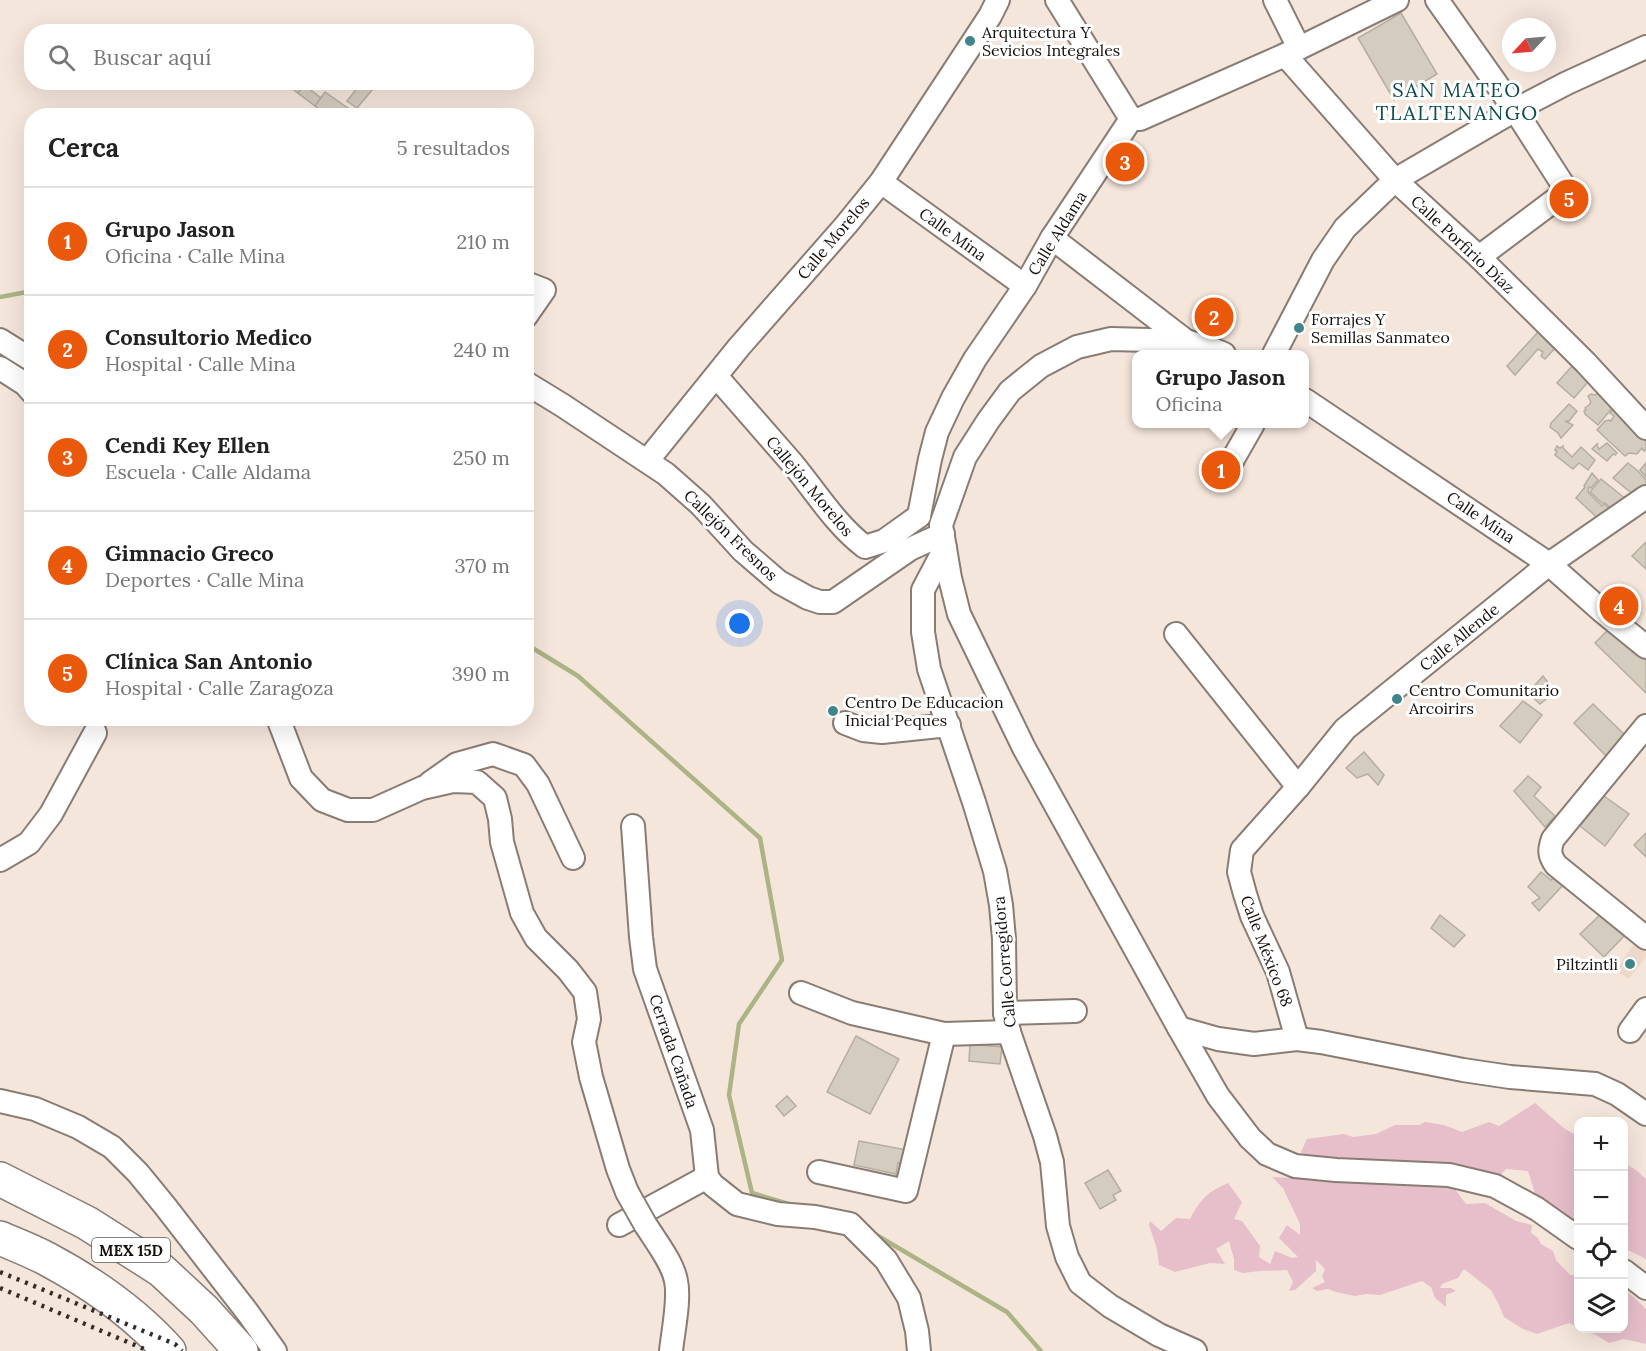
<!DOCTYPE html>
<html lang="es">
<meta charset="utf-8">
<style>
body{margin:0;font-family:Lora,serif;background:#f6f6f6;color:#222}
.controls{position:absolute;right:18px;bottom:18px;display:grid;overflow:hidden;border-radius:12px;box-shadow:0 6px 24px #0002}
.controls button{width:54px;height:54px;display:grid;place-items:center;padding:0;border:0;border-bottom:2px solid #e0e0e0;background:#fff;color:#222;font:30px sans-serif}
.compass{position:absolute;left:1502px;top:18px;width:54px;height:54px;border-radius:50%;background:#fff;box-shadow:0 6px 24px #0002;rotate:244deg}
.you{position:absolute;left:740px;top:624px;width:21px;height:21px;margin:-15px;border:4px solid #fff;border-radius:50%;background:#1a73e8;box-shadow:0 0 0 9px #1a73e833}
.badge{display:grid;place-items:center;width:39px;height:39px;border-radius:50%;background:#ea580c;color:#fff;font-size:20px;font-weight:700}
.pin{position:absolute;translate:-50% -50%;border:3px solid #fff;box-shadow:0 2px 6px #0006}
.popup{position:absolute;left:1132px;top:350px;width:177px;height:78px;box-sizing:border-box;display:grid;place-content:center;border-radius:12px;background:#fff;filter:drop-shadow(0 2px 4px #0005);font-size:20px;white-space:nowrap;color:#767676}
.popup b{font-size:22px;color:#222}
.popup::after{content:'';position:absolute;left:50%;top:100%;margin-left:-12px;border:12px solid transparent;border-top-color:#fff}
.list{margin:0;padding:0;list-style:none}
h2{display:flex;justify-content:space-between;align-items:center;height:78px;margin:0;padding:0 24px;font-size:26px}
h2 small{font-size:20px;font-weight:400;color:#767676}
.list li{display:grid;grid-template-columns:39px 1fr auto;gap:18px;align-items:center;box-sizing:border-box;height:108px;padding:0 24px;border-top:2px solid #e0e0e0}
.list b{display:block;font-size:22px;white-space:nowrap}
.list p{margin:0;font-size:20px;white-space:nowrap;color:#767676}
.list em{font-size:20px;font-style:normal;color:#767676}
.icon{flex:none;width:33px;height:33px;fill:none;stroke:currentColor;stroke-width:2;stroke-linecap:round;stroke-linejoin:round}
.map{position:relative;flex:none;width:1646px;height:1351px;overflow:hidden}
.search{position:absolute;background:#fff;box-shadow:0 6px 24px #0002;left:24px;top:24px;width:510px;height:66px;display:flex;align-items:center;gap:15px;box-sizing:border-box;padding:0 21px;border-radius:24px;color:#767676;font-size:22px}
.panel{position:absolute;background:#fff;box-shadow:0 6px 24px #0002;left:24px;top:108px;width:510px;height:618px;border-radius:24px}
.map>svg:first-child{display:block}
</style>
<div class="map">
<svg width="1646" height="1351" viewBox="0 0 1646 1351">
<rect width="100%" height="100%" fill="#f5e6dc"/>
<polygon fill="#edd8c9" points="1637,939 1646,946 1646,957 1629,979 1616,970"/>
<g fill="#e6bfca">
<path d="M1535 1103 1565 1129 1578 1136V1233L1545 1225 1528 1171 1506 1169 1494 1182 1454 1188 1466 1204 1485 1203 1516 1221 1532 1225 1531 1233 1538 1238 1541 1244 1553 1251 1556 1260 1570 1275H1578V1327L1569 1323 1537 1334 1523 1329 1504 1317 1499 1305 1491 1290 1464 1269 1458 1278 1442 1284 1440 1288H1451L1456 1291 1446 1295V1307L1435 1298 1431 1287 1422 1281 1380 1295 1366 1294 1355 1296 1336 1292 1328 1289 1317 1291 1312 1288 1325 1282 1322 1276 1325 1269 1316 1260V1271L1295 1290 1289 1291 1293 1282 1287 1270 1260 1271 1243 1273 1234 1270V1259L1229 1241 1216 1249 1225 1264 1210 1263 1175 1272 1159 1265 1157 1249 1149 1225 1150 1221 1161 1231 1176 1218 1190 1219C1200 1200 1207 1192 1228 1183L1242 1202 1234 1219 1242 1221 1260 1246 1259 1257 1270 1264 1275 1251 1292 1258 1298 1257 1279 1238 1287 1225 1300 1235V1224L1283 1188 1272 1177 1294 1178 1317 1167 1301 1152 1307 1139 1344 1134 1353 1137 1376 1134 1395 1125H1419L1425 1122 1444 1125 1462 1132 1489 1122 1499 1126Z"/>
<polygon points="1624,1163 1636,1170 1646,1179 1646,1260 1644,1258 1624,1248"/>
<polygon points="1624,1288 1646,1309 1646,1344 1624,1339 1609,1343 1598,1336 1581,1329 1624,1328"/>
</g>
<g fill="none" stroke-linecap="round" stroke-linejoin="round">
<g stroke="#acb385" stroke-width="4.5">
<polyline points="0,297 32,291"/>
<polyline points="526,644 578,676 760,838 782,960 739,1024 729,1095 752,1193 792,1205"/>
<polyline points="873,1233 1007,1312 1041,1351"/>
</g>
</g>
<g fill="#d4cdbf" stroke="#b5aea0" stroke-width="1.5">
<polygon points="1401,13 1437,74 1394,100 1358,38"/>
<polygon points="283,82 305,82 305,83 298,93"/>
<polygon points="362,82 372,90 357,108 347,101"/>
<polygon points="304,85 321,98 315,106 298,93"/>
<polygon points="325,92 352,111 349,116 328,116 315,106"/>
<polygon points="1539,331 1556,347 1545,359 1541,356 1543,352 1538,349 1515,375 1507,366"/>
<polygon points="1572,366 1578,372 1580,369 1585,374 1582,376 1589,381 1574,398 1557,383"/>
<polygon points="1602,390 1619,400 1598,425 1585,414 1584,411 1586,410 1585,408 1586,407 1589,405 1591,402 1588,396 1591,394 1595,395"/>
<polygon points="1569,404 1577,411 1569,421 1565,421 1573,425 1561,438 1558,433 1550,427 1551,423"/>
<polygon points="1614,408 1646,430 1646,449 1644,451 1642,448 1637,454 1629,453 1625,456 1597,430 1605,421 1609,420 1611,421 1614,416 1610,413"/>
<polygon points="1598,443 1597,445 1599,449 1607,443 1617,453 1615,455 1613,454 1607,461 1592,449"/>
<polygon points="1557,446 1560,448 1563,446 1563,448 1572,457 1581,447 1595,460 1588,470 1579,463 1573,469 1555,455 1557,451 1555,450"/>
<polygon points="1628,463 1638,471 1646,480 1646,486 1634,495 1613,478"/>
<polygon points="1646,463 1646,477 1640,470"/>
<polygon points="1592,473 1598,480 1591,488 1589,487 1588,492 1602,506 1604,504 1613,512 1602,522 1576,498 1585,487 1584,486"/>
<polygon points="1601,479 1627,500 1614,511 1605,503 1602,503 1590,492"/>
<polygon points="1646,542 1646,569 1632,556"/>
<polygon points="1613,625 1646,655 1646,693 1595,643"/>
<polygon points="1543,676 1555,692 1540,704 1528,693"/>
<polygon points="1523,701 1542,715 1520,743 1500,726"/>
<polygon points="1593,704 1626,736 1607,757 1574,723"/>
<polygon points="1364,752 1384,775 1378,785 1368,774 1357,778 1346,768"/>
<polygon points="1528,776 1541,787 1534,796 1555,816 1545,827 1514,791"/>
<polygon points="1604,796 1629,814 1605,846 1580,826"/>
<polygon points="1646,833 1646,857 1634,845"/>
<polygon points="1541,872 1551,880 1556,875 1565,883 1539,911 1532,903 1540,898 1528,887"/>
<polygon points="1601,914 1625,935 1604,957 1580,934"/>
<polygon points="1440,915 1465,935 1454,947 1431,928"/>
<polygon points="856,1036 899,1059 870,1114 827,1092"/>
<polygon points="970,1044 1002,1047 1000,1064 969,1061"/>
<polygon points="787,1096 796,1106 784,1116 776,1106"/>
<polygon points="859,1141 907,1150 904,1165 898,1163 896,1174 854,1165"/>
<polygon points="1108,1170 1121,1191 1113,1195 1116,1200 1100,1209 1085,1183"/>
</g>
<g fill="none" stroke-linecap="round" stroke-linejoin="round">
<g stroke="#897c73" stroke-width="26">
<g id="minor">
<polyline points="1057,0 1131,119"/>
<polyline points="1275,0 1299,48"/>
<polyline points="1437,0 1515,110 1567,191 1479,257"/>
<polyline points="1285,55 1395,180 1479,257 1585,362 1646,428"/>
<polyline points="881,182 1025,286"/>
<polyline points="1052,238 1186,341 1212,349 1224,354"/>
<polyline points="526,283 544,290 526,316"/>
<polyline points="0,340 32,360"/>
<polyline points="1186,341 1111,339 1077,347 1041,366 1010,391 988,421 965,457 941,525 950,578 959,614 1024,748 1179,1028 1218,1096 1250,1138 1267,1154 1295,1166 1336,1170 1449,1175 1495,1186 1537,1209 1578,1238"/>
<polyline points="1274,354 1323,260 1345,228 1395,180 1515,110 1567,83 1646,47"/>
<polyline points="0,368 25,384 32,392"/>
<path d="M716 376C741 405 767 434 792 463 816 492 835 524 865 547L884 541 919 516"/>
<polyline points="526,383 562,405 666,474 701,505 743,551 779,582 808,598 820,602 833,602 910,549 943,534"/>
<polyline points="1305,400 1549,564 1603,612 1646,647"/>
<polyline points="647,461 739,347 846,225 881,182 990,16 998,0"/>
<polyline points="1229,466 1253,424"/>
<polyline points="919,516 930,459 937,432 953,398 975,359 1025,286 1052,238 1131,119 1140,119 1285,55 1397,0"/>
<polyline points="945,548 923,590 923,632 929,669 974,802 995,871 1001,905 1004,939 1005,1013 1009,1032 1045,1136 1052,1162 1058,1226 1067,1257 1080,1283 1110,1306 1159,1335 1195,1351"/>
<polyline points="1176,634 1298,787"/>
<polyline points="278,718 301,778 322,800 348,810 373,810 422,788 453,781 477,782 495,798 500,819 502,842 522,913 536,938 568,970 585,992 589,1019 584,1042 591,1077 618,1169 627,1192"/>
<polyline points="845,723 863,730 882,732 949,725"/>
<path d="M1646 726 1553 839C1549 850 1549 855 1556 865L1646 938"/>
<polyline points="430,783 457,764 493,754 524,765 538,784 573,858"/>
<polyline points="633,826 641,937 645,969 702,1130 707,1177 713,1185 737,1204 778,1214 815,1217 850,1224 886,1260 909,1298 917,1331 919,1351"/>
<polyline points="0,860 29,843 51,814 95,733"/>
<polyline points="801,993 852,1013 944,1034 1009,1032"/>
<polyline points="1005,1013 1075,1011"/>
<polyline points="1179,1028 1218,1039 1254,1044 1297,1039 1321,1042 1463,1070 1510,1077 1595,1084 1617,1094 1646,1114"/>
<polyline points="1630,1031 1646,1009"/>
<polyline points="1297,1039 1278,972 1252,916 1245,894 1239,872 1242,850 1298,787 1345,729 1549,564 1646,497"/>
<polyline points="0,1101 35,1109 78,1127 112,1147 138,1173 165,1206 248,1313 275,1351"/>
<polyline points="819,1172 906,1191 944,1034"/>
<path d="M645 1224C655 1240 673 1263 676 1281 680 1299 673 1332 671 1351"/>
<polyline points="619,1225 707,1177"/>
<polyline points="1624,1271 1646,1288"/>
</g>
</g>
<g stroke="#897c73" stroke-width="36">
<g id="highway">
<polyline points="0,1179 87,1223 161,1270 204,1310 241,1351"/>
<path d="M0 1238C16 1245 32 1251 47 1259 92 1283 135 1313 169 1351"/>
</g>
</g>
<use href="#minor" stroke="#fff" stroke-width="22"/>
<use href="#highway" stroke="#fff" stroke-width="33"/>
<g stroke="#332d29" stroke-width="4.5" stroke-dasharray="3 6" stroke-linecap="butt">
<polyline points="0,1272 175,1344 182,1351"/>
<polyline points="0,1288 149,1351"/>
</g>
<g stroke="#897c73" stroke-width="26" stroke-linecap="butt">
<polyline id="minor-bridge" points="627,1192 645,1224"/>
</g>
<use href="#minor-bridge" stroke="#fff" stroke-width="22"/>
</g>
<g fill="#3f868c" stroke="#fff" stroke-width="2">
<circle cx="970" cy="41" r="6"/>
<circle cx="1299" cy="328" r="6"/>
<circle cx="1397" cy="699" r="6"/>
<circle cx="833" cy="711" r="6"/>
<circle cx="1630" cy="964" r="6"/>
</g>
<g text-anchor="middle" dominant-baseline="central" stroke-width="6" stroke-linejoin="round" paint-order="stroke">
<rect fill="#fff" stroke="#5c5856" stroke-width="1.5" x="92" y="1238" width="78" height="24" rx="4.5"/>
<g font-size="15" font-weight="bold" fill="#16110e">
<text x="131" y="1250">MEX 15D</text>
</g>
<g font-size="16" fill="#16110e" stroke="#fff" text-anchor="start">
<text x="982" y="32">Arquitectura Y<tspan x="982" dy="18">Sevicios Integrales</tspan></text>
<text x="1311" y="319">Forrajes Y<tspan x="1311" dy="18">Semillas Sanmateo</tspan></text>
<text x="1409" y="690">Centro Comunitario<tspan x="1409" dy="18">Arcoirirs</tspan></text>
<text x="845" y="702">Centro De Educacion<tspan x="845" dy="18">Inicial Peques</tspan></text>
<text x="1618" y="964" text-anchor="end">Piltzintli</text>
</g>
<g font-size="16" fill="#16110e" stroke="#fff">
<text transform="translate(1057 233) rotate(-58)">Calle Aldama</text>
<text transform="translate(953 234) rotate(36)">Calle Mina</text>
<text transform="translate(833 238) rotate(-50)">Calle Morelos</text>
<text transform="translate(1463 244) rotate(43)">Calle Porfirio Díaz</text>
<text transform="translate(810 486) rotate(50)">Callejón Morelos</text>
<text transform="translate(1481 517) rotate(34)">Calle Mina</text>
<text transform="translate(731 535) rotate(44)">Callejón Fresnos</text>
<text transform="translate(1459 637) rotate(-39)">Calle Allende</text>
<text transform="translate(1267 951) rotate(69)">Calle México 68</text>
<text transform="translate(1004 962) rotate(-95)">Calle Corregidora</text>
<text transform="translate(674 1051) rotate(71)">Cerrada Cañada</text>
</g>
<g font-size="20" letter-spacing="1.5" fill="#0c4c50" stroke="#fff">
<text x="1457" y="89">SAN MATEO<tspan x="1457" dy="23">TLALTENANGO</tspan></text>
</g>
</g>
</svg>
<div class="controls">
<button>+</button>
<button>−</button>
<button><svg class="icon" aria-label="locate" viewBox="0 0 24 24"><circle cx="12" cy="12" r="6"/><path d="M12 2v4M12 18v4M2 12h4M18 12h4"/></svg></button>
<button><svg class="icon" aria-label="layers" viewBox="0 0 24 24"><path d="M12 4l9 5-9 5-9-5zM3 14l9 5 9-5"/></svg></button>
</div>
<svg class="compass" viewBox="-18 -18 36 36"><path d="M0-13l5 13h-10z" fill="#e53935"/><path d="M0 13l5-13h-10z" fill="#767676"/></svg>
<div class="you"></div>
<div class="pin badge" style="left:1221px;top:470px">1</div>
<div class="popup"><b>Grupo Jason</b>Oficina</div>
<div class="pin badge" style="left:1214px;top:317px">2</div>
<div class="pin badge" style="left:1125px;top:162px">3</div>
<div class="pin badge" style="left:1619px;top:606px">4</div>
<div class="pin badge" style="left:1569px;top:199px">5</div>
<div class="search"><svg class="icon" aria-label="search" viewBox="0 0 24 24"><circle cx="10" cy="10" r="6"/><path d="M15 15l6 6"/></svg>Buscar aquí</div>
<section class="panel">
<h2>Cerca<small>5 resultados</small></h2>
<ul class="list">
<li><span class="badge">1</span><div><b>Grupo Jason</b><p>Oficina · Calle Mina</p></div><em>210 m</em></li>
<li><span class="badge">2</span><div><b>Consultorio Medico</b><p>Hospital · Calle Mina</p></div><em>240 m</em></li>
<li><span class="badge">3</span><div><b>Cendi Key Ellen</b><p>Escuela · Calle Aldama</p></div><em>250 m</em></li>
<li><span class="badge">4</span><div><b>Gimnacio Greco</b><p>Deportes · Calle Mina</p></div><em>370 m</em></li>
<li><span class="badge">5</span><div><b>Clínica San Antonio</b><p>Hospital · Calle Zaragoza</p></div><em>390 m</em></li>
</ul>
</section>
</div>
